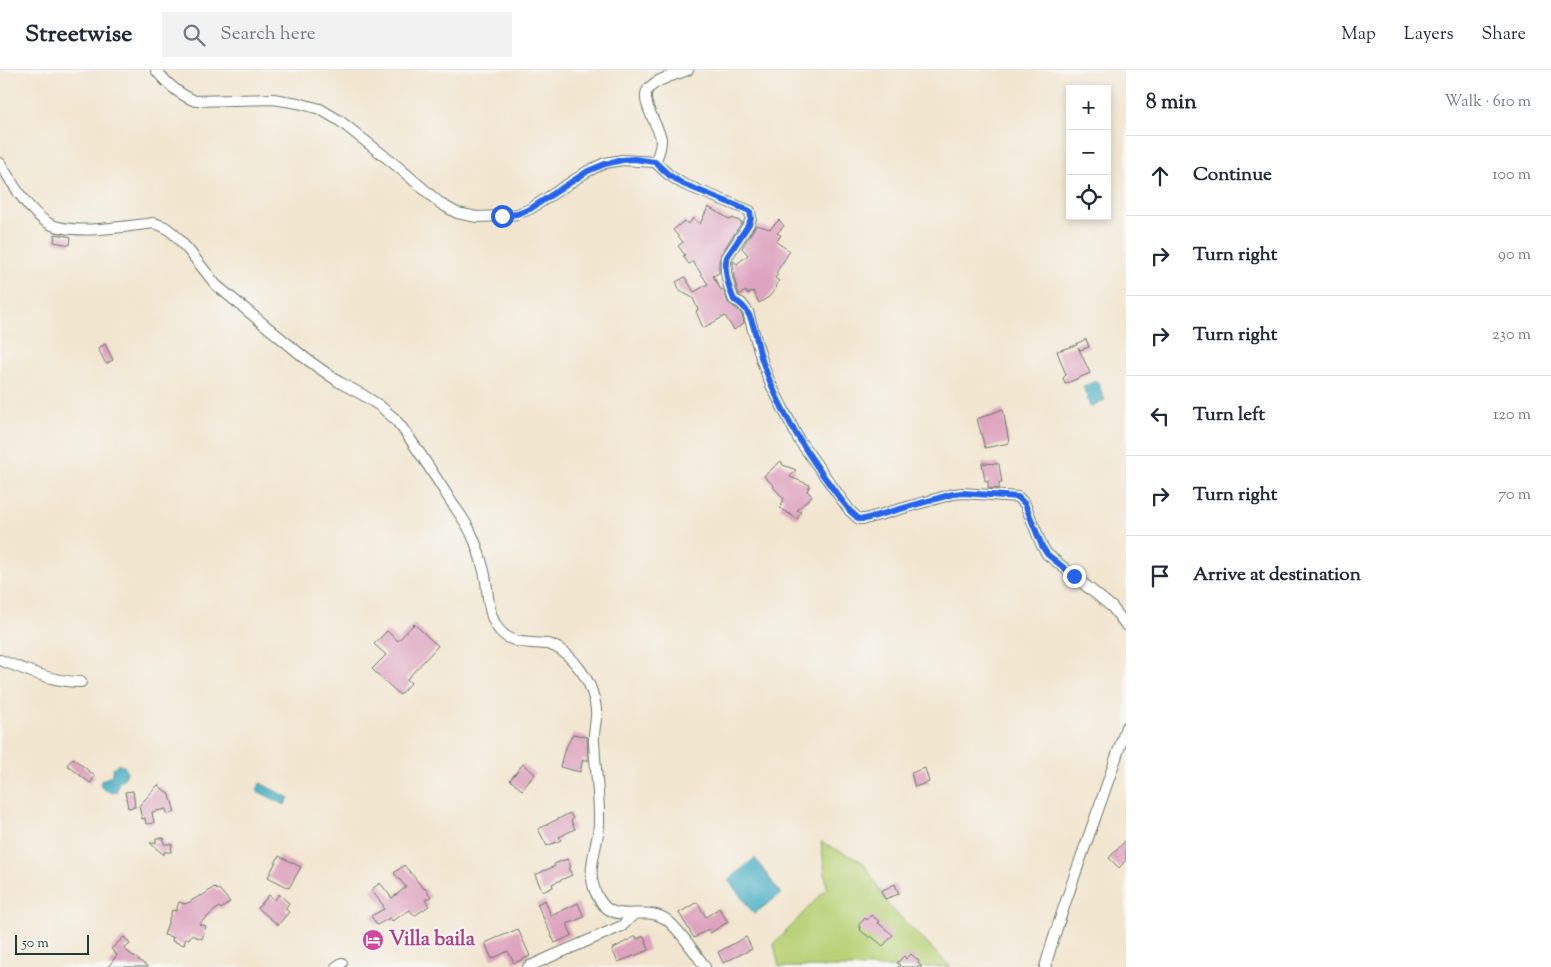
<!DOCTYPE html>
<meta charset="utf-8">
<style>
body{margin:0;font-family:"Sorts Mill Goudy",serif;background:#f2f2f3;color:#1f2937}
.controls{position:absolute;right:15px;top:15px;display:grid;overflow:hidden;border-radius:0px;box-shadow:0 2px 8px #0003}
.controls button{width:45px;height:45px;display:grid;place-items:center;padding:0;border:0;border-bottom:1px solid #e0e1e3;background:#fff;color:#1f2937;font:25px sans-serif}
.scale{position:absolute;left:15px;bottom:12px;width:74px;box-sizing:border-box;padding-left:5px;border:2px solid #1f3d34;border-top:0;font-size:14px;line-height:18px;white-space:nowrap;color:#1f3d34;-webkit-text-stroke:4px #f6f6f2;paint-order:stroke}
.stop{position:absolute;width:15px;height:15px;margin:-11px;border:4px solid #2563eb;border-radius:50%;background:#fff}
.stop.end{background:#2563eb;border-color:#fff;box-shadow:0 1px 5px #0008}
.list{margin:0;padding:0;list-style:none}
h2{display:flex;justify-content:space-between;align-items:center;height:65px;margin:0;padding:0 20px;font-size:21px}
h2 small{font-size:16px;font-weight:400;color:#747a83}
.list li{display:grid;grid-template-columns:32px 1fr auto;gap:15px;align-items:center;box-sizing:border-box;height:80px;padding:0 20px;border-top:1px solid #e0e1e3}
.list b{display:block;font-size:19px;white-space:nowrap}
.list em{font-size:16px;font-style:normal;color:#747a83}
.icon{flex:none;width:28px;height:28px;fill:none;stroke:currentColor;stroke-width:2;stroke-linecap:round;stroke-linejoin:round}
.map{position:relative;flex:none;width:1126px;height:897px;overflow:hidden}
header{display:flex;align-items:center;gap:30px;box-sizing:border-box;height:70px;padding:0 25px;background:#fff;border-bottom:1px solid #e0e1e3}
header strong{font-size:24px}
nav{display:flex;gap:28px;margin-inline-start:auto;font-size:18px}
.search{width:350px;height:45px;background:#f2f2f3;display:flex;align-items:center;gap:12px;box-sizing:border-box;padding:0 18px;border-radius:0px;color:#747a83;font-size:19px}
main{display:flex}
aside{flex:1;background:#fff}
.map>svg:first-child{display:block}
</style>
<header>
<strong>Streetwise</strong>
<div class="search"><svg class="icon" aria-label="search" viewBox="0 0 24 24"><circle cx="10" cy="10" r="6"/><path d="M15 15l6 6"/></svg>Search here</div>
<nav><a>Map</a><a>Layers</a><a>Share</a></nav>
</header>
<main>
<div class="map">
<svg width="1126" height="897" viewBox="0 0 1126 897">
<rect width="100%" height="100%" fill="#f6f6f2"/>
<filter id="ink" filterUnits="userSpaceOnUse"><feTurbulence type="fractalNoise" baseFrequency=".02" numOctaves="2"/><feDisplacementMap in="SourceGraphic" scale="10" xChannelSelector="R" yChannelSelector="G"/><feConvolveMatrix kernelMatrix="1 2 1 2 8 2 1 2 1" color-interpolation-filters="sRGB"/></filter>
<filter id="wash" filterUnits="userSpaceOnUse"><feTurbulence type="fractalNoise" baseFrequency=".0096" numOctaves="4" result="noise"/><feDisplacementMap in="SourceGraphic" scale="20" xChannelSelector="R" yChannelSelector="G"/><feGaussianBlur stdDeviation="1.12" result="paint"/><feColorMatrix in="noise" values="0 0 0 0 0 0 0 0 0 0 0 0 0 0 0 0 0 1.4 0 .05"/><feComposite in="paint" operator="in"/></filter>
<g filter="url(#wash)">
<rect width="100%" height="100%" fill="#f2e5cf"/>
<polygon fill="#b8d277" stroke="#6c8856" points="821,772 863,792 889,836 951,897 779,897 774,874 827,818"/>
<g fill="#41abc1" stroke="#30747a">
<polygon points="1097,311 1105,330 1090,337 1083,316"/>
<polygon points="119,694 125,697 127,703 125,707 118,713 117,721 112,723 102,718 100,713 102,710 111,706 113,698"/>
<polygon points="260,713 289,728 285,735 257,721"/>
<polygon points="755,788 781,824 754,844 728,810"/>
</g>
<g id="blocks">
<g fill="#dea3bf">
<polygon points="708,137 731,150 732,148 742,152 721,184 719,191 719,203 713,206 721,220 723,219 728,233 737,239 742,245 744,253 734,260 725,246 703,258 696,241 698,240 693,228 680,221 676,212 685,207 694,222 708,214 693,192 689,194 683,186 685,185 678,176 683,172 673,160 684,151 689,154 693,148 700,154"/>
<polygon points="779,150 784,156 777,163 781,165 776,172 790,181 776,203 778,204 775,208 779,211 775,216 777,217 769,227 759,233 753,221 747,224 746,221 739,225 734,208 733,191 737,194 748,185 742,178 756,155 770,159"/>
<polygon points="55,164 71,167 70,175 54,172"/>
<polygon points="1086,269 1089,277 1080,280 1078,277 1090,303 1065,314 1063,308 1066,305 1057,281 1077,275 1076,274"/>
<polygon points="105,274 113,290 106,294 98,278"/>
<polygon points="1003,339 1009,373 985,378 977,349"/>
<polygon points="781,391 783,395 796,400 790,407 810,415 807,421 812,426 797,440 801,442 797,449 780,438 784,429 773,417 774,416 764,406"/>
<polygon points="982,393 999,394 1002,413 999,413 999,419 988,418 988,410 985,411"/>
<polygon points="414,554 438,576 407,609 411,613 400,625 372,599 386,585 374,574 387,561 398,571"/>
<polygon points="573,664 587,667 588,691 583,689 580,702 560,697 564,681"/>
<polygon points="73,688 95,706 90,713 67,695"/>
<polygon points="523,694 535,704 522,720 510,710"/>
<polygon points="925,698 929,712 915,717 911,703"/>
<polygon points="158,715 170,725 175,742 167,744 166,739 152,742 154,753 146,754 145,748 142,749 139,736"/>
<polygon points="133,721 135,737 128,738 125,722"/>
<polygon points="570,743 573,749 571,751 575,759 559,767 561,770 547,776 538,759"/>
<polygon points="156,768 164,768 164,774 172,774 171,782 164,782 164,785 150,773 156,773"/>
<polygon points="1126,770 1126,790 1119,798 1109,788"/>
<polygon points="279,786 301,797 289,818 268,807"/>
<polygon points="567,789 571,797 568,798 572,805 552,814 553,817 543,822 535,805 555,796 554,794"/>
<polygon points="404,795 424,819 425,818 431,827 425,830 429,836 414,846 410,840 392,851 390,848 377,855 371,846 384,839 383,835 371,820 380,813 392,828 406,817 394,803"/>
<polygon points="895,814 899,824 885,829 881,821"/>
<polygon points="214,817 217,820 219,819 230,832 221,839 219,837 199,854 206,856 202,869 191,865 189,869 186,868 184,875 172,871 173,867 164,865 172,840 176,841 179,832 185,834 186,833 188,833 201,825 202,826"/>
<polygon points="279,824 289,833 285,839 289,842 278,855 258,838 269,825 275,830"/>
<polygon points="545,830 551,846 578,833 584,847 567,854 572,865 555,873 537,834"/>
<polygon points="697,832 706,847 719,838 728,852 710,863 708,859 694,868 679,843"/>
<polygon points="871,845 880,852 878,853 893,865 883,876 871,866 870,868 860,860 861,858 858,856 865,848 867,850"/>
<polygon points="518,859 530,886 514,893 508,881 492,889 485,873"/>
<polygon points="636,866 637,869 644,866 649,880 618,892 612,879"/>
<polygon points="124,867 130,874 124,879 148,897 108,897 117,885 111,879"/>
<polygon points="746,867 752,879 723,893 718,882"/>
<polygon points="911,884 919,891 918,893 922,897 898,897 900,895 897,893 904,886 906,889"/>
</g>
</g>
</g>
<g filter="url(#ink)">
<use href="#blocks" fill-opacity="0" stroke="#69786a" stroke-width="1"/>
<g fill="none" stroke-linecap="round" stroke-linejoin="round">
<g stroke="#69786a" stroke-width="12">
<g id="street">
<path d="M156 0C167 14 178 24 195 31L273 29 298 33 320 39 340 51 397 96 441 134 457 143 477 147 502 146 517 144 530 139 588 101 605 93 622 90 655 92C659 84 661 78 661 69 659 56 638 29 649 18 658 8 676 5 688 0"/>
<path d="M655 92 669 105 683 114 750 141 751 148 749 154 727 187C723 199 729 219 734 230L741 233 748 242 762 291 770 313 799 370 850 441 859 449H865L953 424 963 423 1018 427 1025 434 1042 476 1047 484 1112 537 1126 555"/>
<path d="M0 93C13 114 27 140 48 153 71 166 127 156 154 153L165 157 174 164 190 182 216 215 305 288 339 312 363 325 380 336 395 349 406 363C422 386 437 409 452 433 459 443 467 453 472 465 477 476 481 489 484 501 489 520 486 546 501 562 513 575 531 572 547 574 566 577 587 605 592 622 594 628 596 635 596 641 597 651 593 661 594 671 595 699 600 726 599 754 598 777 586 798 595 821 611 860 639 834 664 848 675 854 697 885 705 897"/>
<path d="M0 590C26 600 53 612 81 612"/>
<polyline points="336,897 342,893"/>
<polyline points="528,897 550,887 622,856 633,845"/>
<path d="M1045 897C1068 816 1101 738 1126 657"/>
</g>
</g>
<use href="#street" stroke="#fff" stroke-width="10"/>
</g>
</g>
<g fill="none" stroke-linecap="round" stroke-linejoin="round" filter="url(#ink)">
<path stroke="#2563eb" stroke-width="6" d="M502 146 517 144 530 139 588 101 605 94 622 90 634 89 655 92 669 105 683 114 750 141 751 148 749 154 727 187C723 199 729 219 734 230 756 239 755 273 763 293 782 348 814 396 850 441L859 449H865L953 424 963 423 1018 427 1025 434 1042 476 1047 484 1074 506"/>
</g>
<defs>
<g id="hotel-disc" transform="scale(1.125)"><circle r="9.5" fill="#d1479c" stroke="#f6f6f2"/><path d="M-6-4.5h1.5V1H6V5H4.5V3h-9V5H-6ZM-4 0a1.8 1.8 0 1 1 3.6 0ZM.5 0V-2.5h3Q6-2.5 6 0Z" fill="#fff"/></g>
</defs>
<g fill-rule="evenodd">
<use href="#hotel-disc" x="373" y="870"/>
</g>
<g text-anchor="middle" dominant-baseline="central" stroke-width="4" stroke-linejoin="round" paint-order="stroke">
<g font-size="20" font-weight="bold" fill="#b23c85" stroke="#f6f6f2" text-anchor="start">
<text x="389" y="870">Villa baila</text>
</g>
</g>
</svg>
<div class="controls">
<button>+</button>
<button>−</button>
<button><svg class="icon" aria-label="locate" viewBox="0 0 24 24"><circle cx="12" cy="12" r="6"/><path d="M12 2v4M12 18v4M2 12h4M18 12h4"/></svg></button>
</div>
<div class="scale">50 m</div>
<div class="stop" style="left:502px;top:146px"></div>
<div class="stop end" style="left:1074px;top:506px"></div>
</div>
<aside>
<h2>8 min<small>Walk · 610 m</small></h2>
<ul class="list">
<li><svg class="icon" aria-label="ahead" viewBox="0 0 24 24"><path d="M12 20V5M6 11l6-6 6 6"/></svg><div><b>Continue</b></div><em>100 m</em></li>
<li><svg class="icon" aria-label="right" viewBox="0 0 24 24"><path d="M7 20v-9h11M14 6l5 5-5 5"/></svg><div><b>Turn right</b></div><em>90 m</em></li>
<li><svg class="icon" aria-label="right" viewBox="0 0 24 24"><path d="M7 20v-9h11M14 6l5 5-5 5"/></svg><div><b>Turn right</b></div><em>230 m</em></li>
<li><svg class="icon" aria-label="left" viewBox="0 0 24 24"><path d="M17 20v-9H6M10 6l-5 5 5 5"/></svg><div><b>Turn left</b></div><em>120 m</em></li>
<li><svg class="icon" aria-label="right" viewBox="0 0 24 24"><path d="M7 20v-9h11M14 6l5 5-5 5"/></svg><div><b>Turn right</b></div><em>70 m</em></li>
<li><svg class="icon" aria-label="arrive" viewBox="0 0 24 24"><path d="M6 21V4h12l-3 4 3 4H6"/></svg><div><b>Arrive at destination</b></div></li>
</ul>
</aside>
</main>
